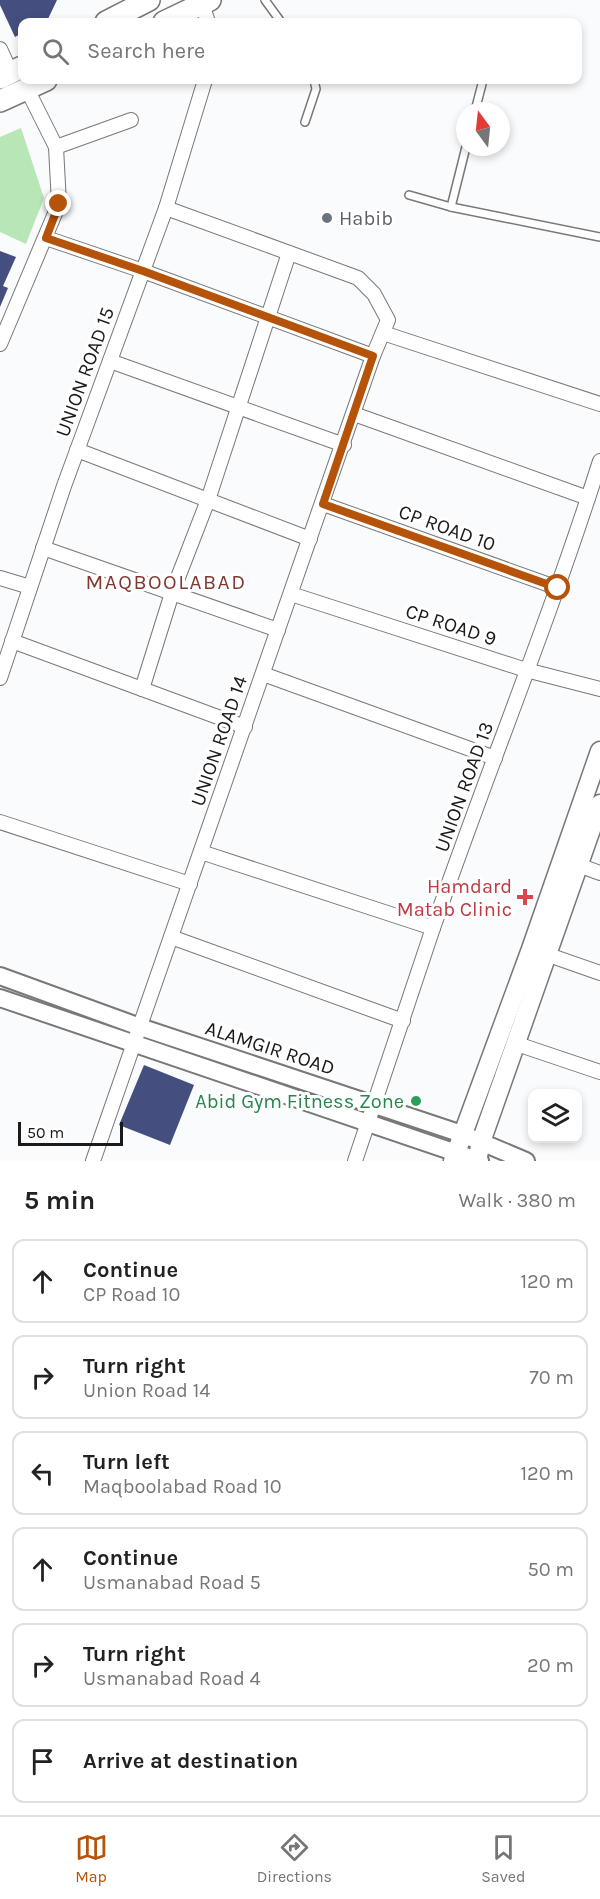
<!DOCTYPE html>
<meta charset="utf-8">
<style>
body{margin:0;font-family:Karla,sans-serif;background:#f2f2f2;color:#222}
.controls{position:absolute;right:18px;bottom:18px;display:grid;overflow:hidden;border-radius:12px;box-shadow:0 3px 9px #0003}
.controls button{width:54px;height:54px;display:grid;place-items:center;padding:0;border:0;border-bottom:2px solid #e0e0e0;background:#fff;color:#222;font:30px sans-serif}
.compass{position:absolute;left:456px;top:102px;width:54px;height:54px;border-radius:50%;background:#fff;box-shadow:0 3px 9px #0003;rotate:345deg}
.scale{position:absolute;left:18px;bottom:15px;width:105px;box-sizing:border-box;padding-left:6px;border:3px solid #1a1a1b;border-top:0;font-size:16px;line-height:21px;white-space:nowrap;color:#1a1a1b;-webkit-text-stroke:4px #fff;paint-order:stroke}
.stop{position:absolute;width:18px;height:18px;margin:-14px;border:4px solid #b45309;border-radius:50%;background:#fff}
.stop.end{background:#b45309;border-color:#fff;box-shadow:0 2px 6px #0008}
.list{margin:0;padding:0;list-style:none}
h2{display:flex;justify-content:space-between;align-items:center;height:78px;margin:0;padding:0 24px;font-size:26px}
h2 small{font-size:20px;font-weight:400;color:#767676}
.list li{display:grid;grid-template-columns:39px 1fr auto;gap:18px;align-items:center;box-sizing:border-box;height:84px;margin:0 12px 12px;padding:0 12px;border:2px solid #e0e0e0;border-radius:12px}
.list b{display:block;font-size:22px;white-space:nowrap}
.list p{margin:0;font-size:20px;white-space:nowrap;color:#767676}
.list em{font-size:20px;font-style:normal;color:#767676}
.icon{flex:none;width:33px;height:33px;fill:none;stroke:currentColor;stroke-width:2;stroke-linecap:round;stroke-linejoin:round}
.map{position:relative;flex:none;width:600px;height:1161px;overflow:hidden}
.search{position:absolute;background:#fff;box-shadow:0 3px 9px #0003;left:18px;right:18px;top:18px;height:66px;display:flex;align-items:center;gap:15px;box-sizing:border-box;padding:0 21px;border-radius:12px;color:#767676;font-size:22px}
.sheet{height:654px;background:#fff}
nav{display:flex;justify-content:space-around;align-items:center;box-sizing:border-box;height:84px;border-top:2px solid #e0e0e0;background:#fff;font-size:16px;color:#767676}
nav a{display:grid;justify-items:center;gap:3px}
nav .on{color:#b45309}
.map>svg:first-child{display:block}
</style>
<div class="map">
<svg width="600" height="1161" viewBox="0 0 600 1161">
<rect width="100%" height="100%" fill="#fafbfd"/>
<polygon fill="#b9e6b6" points="21,128 44,198 26,244 0,232 0,137"/>
<g fill="#444f7f">
<polygon points="0,0 57,0 47,21 22,22 22,33 15,37 0,5"/>
<polygon points="0,251 16,257 3,286 8,288 0,307"/>
<polygon points="144,1065 194,1085 170,1145 119,1125"/>
</g>
<g fill="none" stroke-linecap="round" stroke-linejoin="round">
<g stroke="#78787a" stroke-width="10">
<g id="service">
<polyline points="265,0 281,22"/>
<polyline points="475,111 482,84"/>
<polyline points="305,122 316,89 314,80"/>
<polyline points="409,195 451,207 600,237"/>
<polyline points="451,207 466,147"/>
</g>
</g>
<g stroke="#78787a" stroke-width="16">
<g id="minor">
<polyline points="202,4 208,22"/>
<polyline points="0,49 11,73"/>
<polyline points="56,147 131,120"/>
<polyline points="46,238 143,271 373,356"/>
<polyline points="383,333 600,404"/>
<polyline points="0,344 59,204 56,147 27,89"/>
<polyline points="110,361 344,445"/>
<polyline points="354,414 588,498"/>
<polyline points="77,450 310,539"/>
<polyline points="323,504 558,588"/>
<polyline points="43,548 278,630"/>
<polyline points="0,578 30,587"/>
<polyline points="291,594 526,670 600,689"/>
<polyline points="12,641 245,727"/>
<polyline points="263,674 495,758"/>
<polyline points="0,678 64,486 166,208 205,80"/>
<polyline points="142,689 172,593 208,500 289,253"/>
<polyline points="0,822 190,884"/>
<polyline points="201,852 433,928"/>
<polyline points="578,865 600,873"/>
<polyline points="171,937 403,1021"/>
<polyline points="540,952 600,973"/>
<polyline points="517,1044 600,1072"/>
<polyline points="93,1161 373,356 388,320 374,294 358,278 166,208"/>
<path d="M355 1161C381 1084 407 1006 433 928 487 772 550 619 600 461"/>
</g>
</g>
<g stroke="#78787a" stroke-width="20">
<g id="tertiary">
<polyline points="0,976 140,1027 462,1134 526,1161"/>
<polyline points="0,998 480,1161"/>
</g>
</g>
<g stroke="#78787a" stroke-width="21">
<g id="secondary">
<polyline points="453,1161 531,949 600,751"/>
<polyline points="477,1161 481,1142 600,804"/>
</g>
</g>
<g stroke="#78787a" stroke-width="24">
<g id="primary">
<polyline points="106,22 149,0"/>
<polyline points="164,22 210,0"/>
<polyline points="0,78 22,67"/>
<polyline points="0,101 46,80"/>
</g>
</g>
<use href="#service" stroke="#fff" stroke-width="7"/>
<use href="#minor" stroke="#fff" stroke-width="14"/>
<use href="#tertiary" stroke="#fff" stroke-width="16"/>
<use href="#secondary" stroke="#fff" stroke-width="18"/>
<use href="#primary" stroke="#fff" stroke-width="21"/>
</g>
<g fill="none" stroke-linecap="round" stroke-linejoin="round">
<polyline stroke="#b45309" stroke-width="8" points="59,204 46,238 143,271 373,356 323,504 558,588"/>
</g>
<circle fill="#6b7280" stroke="#fff" stroke-width="2" cx="327" cy="218" r="6"/>
<path fill="#e0444e" stroke="#fff" stroke-width="2" d="M522 888h6v6h6v6h-6v6h-6v-6h-6v-6h6z"/>
<circle fill="#2e9e5b" stroke="#fff" stroke-width="2" cx="416" cy="1101" r="6"/>
<g text-anchor="middle" dominant-baseline="central" stroke-width="6" stroke-linejoin="round" paint-order="stroke">
<g font-size="20" fill="#5b616d" stroke="#fff" text-anchor="start">
<text x="339" y="218">Habib</text>
</g>
<g font-size="20" fill="#1a1a1b" stroke="#fff">
<text transform="translate(85 372) rotate(-70)">UNION ROAD 15</text>
<text transform="translate(447 528) rotate(20)">CP ROAD 10</text>
<text transform="translate(451 625) rotate(18)">CP ROAD 9</text>
<text transform="translate(219 741) rotate(-71)">UNION ROAD 14</text>
<text transform="translate(464 787) rotate(-70)">UNION ROAD 13</text>
<text transform="translate(270 1048) rotate(18)">ALAMGIR ROAD</text>
</g>
<g font-size="20" fill="#be3a42" stroke="#fff" text-anchor="end">
<text x="512" y="886">Hamdard<tspan x="512" dy="23">Matab Clinic</tspan></text>
</g>
<g font-size="20" fill="#27864d" stroke="#fff" text-anchor="end">
<text x="404" y="1101">Abid Gym Fitness Zone</text>
</g>
<g font-size="21" letter-spacing="1.5" fill="#803930" stroke="#fff">
<text x="166" y="582">MAQBOOLABAD</text>
</g>
</g>
</svg>
<div class="controls">
<button><svg class="icon" aria-label="layers" viewBox="0 0 24 24"><path d="M12 4l9 5-9 5-9-5zM3 14l9 5 9-5"/></svg></button>
</div>
<svg class="compass" viewBox="-18 -18 36 36"><path d="M0-13l5 13h-10z" fill="#e53935"/><path d="M0 13l5-13h-10z" fill="#767676"/></svg>
<div class="scale">50 m</div>
<div class="stop" style="left:558px;top:588px"></div>
<div class="stop end" style="left:59px;top:204px"></div>
<div class="search"><svg class="icon" aria-label="search" viewBox="0 0 24 24"><circle cx="10" cy="10" r="6"/><path d="M15 15l6 6"/></svg>Search here</div>
</div>
<section class="sheet">
<h2>5 min<small>Walk · 380 m</small></h2>
<ul class="list">
<li><svg class="icon" aria-label="ahead" viewBox="0 0 24 24"><path d="M12 20V5M6 11l6-6 6 6"/></svg><div><b>Continue</b><p>CP Road 10</p></div><em>120 m</em></li>
<li><svg class="icon" aria-label="right" viewBox="0 0 24 24"><path d="M7 20v-9h11M14 6l5 5-5 5"/></svg><div><b>Turn right</b><p>Union Road 14</p></div><em>70 m</em></li>
<li><svg class="icon" aria-label="left" viewBox="0 0 24 24"><path d="M17 20v-9H6M10 6l-5 5 5 5"/></svg><div><b>Turn left</b><p>Maqboolabad Road 10</p></div><em>120 m</em></li>
<li><svg class="icon" aria-label="ahead" viewBox="0 0 24 24"><path d="M12 20V5M6 11l6-6 6 6"/></svg><div><b>Continue</b><p>Usmanabad Road 5</p></div><em>50 m</em></li>
<li><svg class="icon" aria-label="right" viewBox="0 0 24 24"><path d="M7 20v-9h11M14 6l5 5-5 5"/></svg><div><b>Turn right</b><p>Usmanabad Road 4</p></div><em>20 m</em></li>
<li><svg class="icon" aria-label="arrive" viewBox="0 0 24 24"><path d="M6 21V4h12l-3 4 3 4H6"/></svg><div><b>Arrive at destination</b></div></li>
</ul>
</section>
<nav>
<a class="on"><svg class="icon" aria-label="map" viewBox="0 0 24 24"><path d="M3 6l6-2 6 2 6-2v14l-6 2-6-2-6 2zM9 4v14M15 6v14"/></svg>Map</a>
<a><svg class="icon" aria-label="directions" viewBox="0 0 24 24"><path d="M12 3l9 9-9 9-9-9zM9 14v-3h6M13 9l2 2-2 2"/></svg>Directions</a>
<a><svg class="icon" aria-label="saved" viewBox="0 0 24 24"><path d="M7 4h10v16l-5-4-5 4z"/></svg>Saved</a>
</nav>
